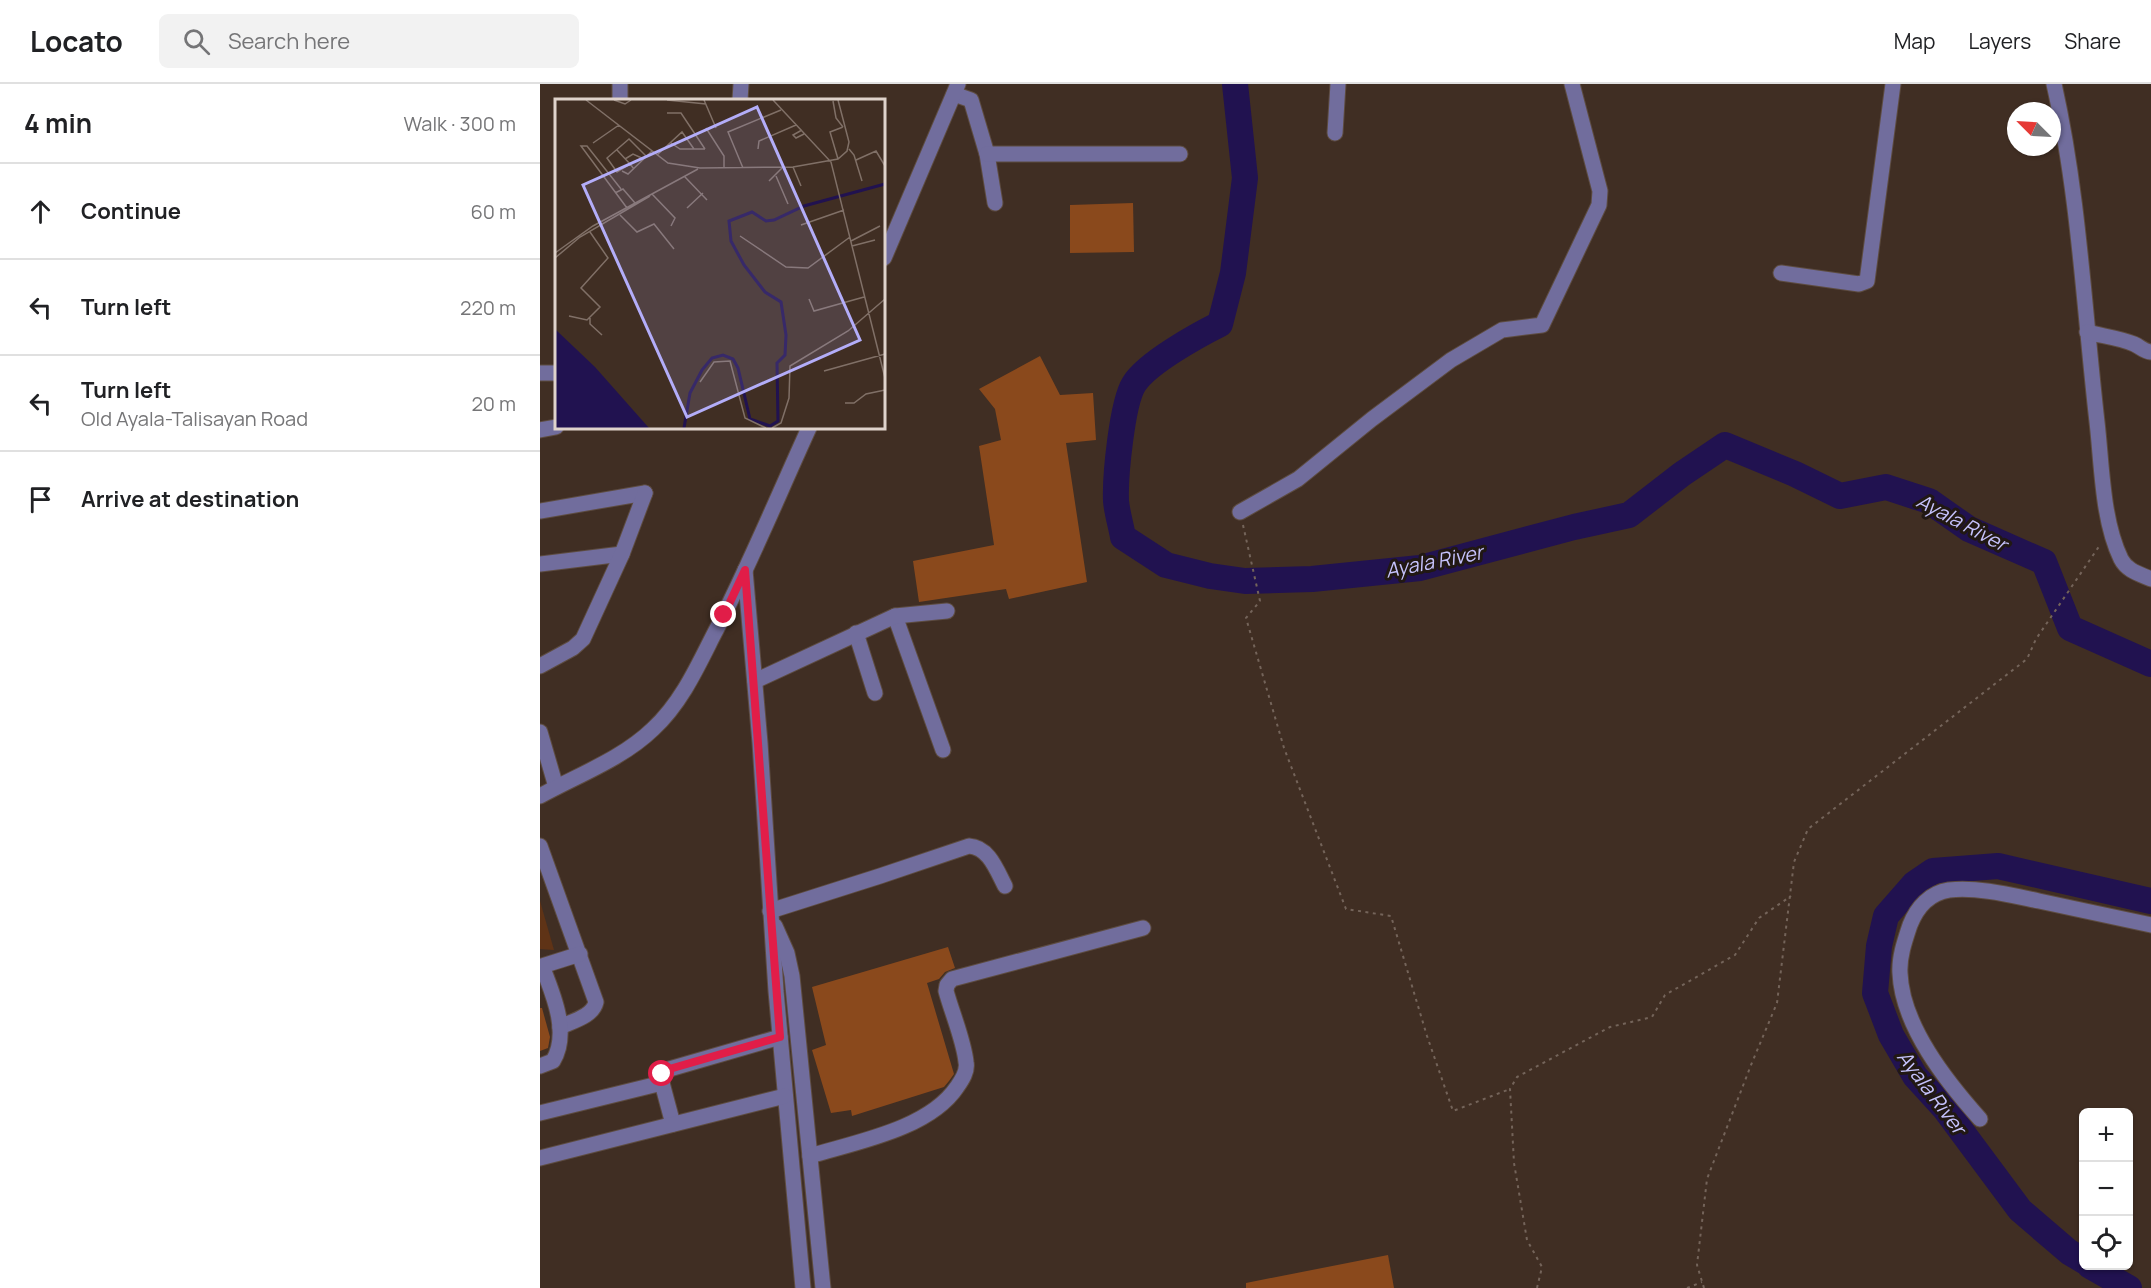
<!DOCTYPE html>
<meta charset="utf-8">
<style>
body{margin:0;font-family:Manrope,sans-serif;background:#f2f2f2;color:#202124}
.controls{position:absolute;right:18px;bottom:18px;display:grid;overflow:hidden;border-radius:9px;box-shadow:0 2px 4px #0004}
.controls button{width:54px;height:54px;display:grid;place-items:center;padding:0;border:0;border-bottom:2px solid #e0e0e0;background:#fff;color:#202124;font:30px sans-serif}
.compass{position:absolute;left:1467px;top:18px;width:54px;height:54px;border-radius:50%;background:#fff;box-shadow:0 2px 4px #0004;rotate:294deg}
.stop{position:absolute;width:18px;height:18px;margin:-14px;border:4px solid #e11d48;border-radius:50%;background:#fff}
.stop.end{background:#e11d48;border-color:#fff;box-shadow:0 2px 6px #0008}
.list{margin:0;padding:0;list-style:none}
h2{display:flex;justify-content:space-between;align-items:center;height:78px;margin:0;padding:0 24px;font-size:26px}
h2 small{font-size:20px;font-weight:400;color:#757577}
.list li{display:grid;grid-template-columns:39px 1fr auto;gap:18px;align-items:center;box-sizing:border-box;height:96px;padding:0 24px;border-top:2px solid #e0e0e0}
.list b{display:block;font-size:22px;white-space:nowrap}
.list p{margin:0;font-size:20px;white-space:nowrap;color:#757577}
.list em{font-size:20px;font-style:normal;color:#757577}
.icon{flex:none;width:33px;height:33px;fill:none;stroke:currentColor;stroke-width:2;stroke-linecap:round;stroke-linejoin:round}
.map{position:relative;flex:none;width:1611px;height:1204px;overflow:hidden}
header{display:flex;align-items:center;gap:36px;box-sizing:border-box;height:84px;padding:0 30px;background:#fff;border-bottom:2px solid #e0e0e0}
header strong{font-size:28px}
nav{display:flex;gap:33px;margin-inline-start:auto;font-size:21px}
.search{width:420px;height:54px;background:#f2f2f2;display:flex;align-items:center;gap:15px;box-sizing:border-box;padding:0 21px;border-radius:9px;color:#757577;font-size:22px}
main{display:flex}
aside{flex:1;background:#fff}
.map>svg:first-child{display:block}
</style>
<header>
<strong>Locato</strong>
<div class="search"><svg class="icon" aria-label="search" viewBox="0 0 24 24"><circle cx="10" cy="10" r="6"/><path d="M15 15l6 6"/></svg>Search here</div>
<nav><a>Map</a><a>Layers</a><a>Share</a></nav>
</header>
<main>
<aside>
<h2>4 min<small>Walk · 300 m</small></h2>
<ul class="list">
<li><svg class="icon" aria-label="ahead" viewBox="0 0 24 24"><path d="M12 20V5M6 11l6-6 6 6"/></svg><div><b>Continue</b></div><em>60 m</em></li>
<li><svg class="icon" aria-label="left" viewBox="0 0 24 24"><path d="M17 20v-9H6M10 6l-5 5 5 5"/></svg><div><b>Turn left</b></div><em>220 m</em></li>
<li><svg class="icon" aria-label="left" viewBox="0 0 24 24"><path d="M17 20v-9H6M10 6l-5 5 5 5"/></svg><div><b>Turn left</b><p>Old Ayala-Talisayan Road</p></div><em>20 m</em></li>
<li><svg class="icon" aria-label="arrive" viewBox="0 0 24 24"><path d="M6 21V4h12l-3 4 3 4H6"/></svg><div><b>Arrive at destination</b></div></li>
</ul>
</aside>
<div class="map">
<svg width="1611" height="1204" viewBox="0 0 1611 1204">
<rect width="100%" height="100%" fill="#402e23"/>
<polygon fill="#5f3316" points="0,817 14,866 0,865"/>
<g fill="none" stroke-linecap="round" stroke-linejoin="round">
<g stroke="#211250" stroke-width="26">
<path d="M695 0 705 94 693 189 680 240C658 251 607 279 594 300 582 319 575 393 576 417 577 429 581 441 583 453L626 481 670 492 705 497 772 495 880 484 1034 443 1089 431 1142 390 1185 361 1255 390 1300 412 1346 403 1389 417 1429 445 1504 478 1530 544 1611 580"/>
<polyline points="1544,1177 1529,1168 1480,1126 1405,1025 1375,992 1351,951 1335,909 1339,862 1346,832 1374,800 1393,787 1458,782 1611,817"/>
<polyline points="1550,1182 1589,1204"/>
</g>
</g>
<g fill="#8a491c">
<polygon points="593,119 594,168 530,169 530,121"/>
<polygon points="500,272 520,311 553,309 556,356 526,359 547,498 469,515 466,505 379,518 373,477 454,461 439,362 461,356 455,325 439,305"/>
<polygon points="408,863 415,884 405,888 399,895 387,899 414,990 409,997 404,1003 312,1032 311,1026 291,1029 272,966 286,961 272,903"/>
<polygon points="0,924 2,924 10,953 8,964 0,967"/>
<polygon points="848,1171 854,1204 706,1204 706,1199"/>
</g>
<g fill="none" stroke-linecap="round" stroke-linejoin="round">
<g stroke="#5d4c41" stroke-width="17">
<g id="minor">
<path d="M1514 0C1539 111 1544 225 1557 338 1562 381 1562 436 1581 475 1587 487 1600 490 1611 495"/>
<polyline points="414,10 431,16 447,70 455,119"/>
<polyline points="80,16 80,0"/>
<polyline points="200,16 201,0"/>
<polyline points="795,49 798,0"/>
<polyline points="447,70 640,70"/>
<polyline points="344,174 418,0"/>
<polyline points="1241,189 1319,200 1327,197 1353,0"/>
<path d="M1547 248C1562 252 1580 254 1594 260 1601 263 1603 267 1611 268"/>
<polyline points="0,289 16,289"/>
<polyline points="0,346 16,343"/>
<polyline points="0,427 105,409"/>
<polyline points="700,428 758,395 832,335 911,276 962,246 1002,241 1059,121 1060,107 1032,0"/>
<polyline points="0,480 82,470"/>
<polyline points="205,486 220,659 236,907 263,1204"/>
<polyline points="355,532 403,666"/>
<polyline points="316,549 335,609"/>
<polyline points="0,582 33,564 43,555 82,470 105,409"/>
<polyline points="215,597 355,532 407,527"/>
<polyline points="0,648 16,703"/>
<path d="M0 712C38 691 82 675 113 645 140 620 156 586 172 554 208 485 237 414 269 344"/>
<path d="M0 762 56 918C53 932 33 937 20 943"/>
<path d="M230 827 340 792 429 762C449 763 457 787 465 802"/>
<polyline points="235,842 247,869 252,892 283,1204"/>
<path d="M0 982 13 977C30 949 13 910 2 882L40 870"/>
<polyline points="0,1029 122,999"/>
<path d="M1440 1035C1407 998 1362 942 1360 889 1359 873 1365 856 1370 841 1377 823 1390 809 1409 806 1439 803 1470 811 1499 817 1536 825 1574 833 1611 841"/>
<polyline points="133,1040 122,999 122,990 126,986 240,953"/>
<path d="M270 1072C316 1058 389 1045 417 1003 422 996 428 987 426 978 424 957 412 929 406 907L407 901 412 895 603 844"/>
<polyline points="0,1074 245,1012"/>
</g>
</g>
<g stroke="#74645a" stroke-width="2" stroke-dasharray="3 4.5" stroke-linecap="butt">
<polyline points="703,441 720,517 706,534 744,664 806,825 851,832 887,952 913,1027 970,1005"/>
<polyline points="997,1204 1002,1183 987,1156 974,1079 970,1005 977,993 1070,943 1112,933 1125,911 1195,871 1219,834 1251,812"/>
<polyline points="1147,1204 1162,1198"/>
<polyline points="1164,1204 1157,1181 1167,1095 1211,981 1237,919 1254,778 1268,745 1487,575 1496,555 1560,461"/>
</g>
<use href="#minor" stroke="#716d9d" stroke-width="15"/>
</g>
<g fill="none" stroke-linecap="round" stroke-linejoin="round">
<polyline stroke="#e11d48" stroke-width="8" points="122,990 126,986 240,953 205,486 184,531"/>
</g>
<g text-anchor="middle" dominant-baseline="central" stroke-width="6" stroke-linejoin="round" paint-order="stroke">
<g font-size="20" font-style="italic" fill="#c5c2fc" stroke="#211813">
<text transform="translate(1422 438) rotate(28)">Ayala River</text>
<text transform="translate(894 477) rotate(-11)">Ayala River</text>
<text transform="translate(1392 1008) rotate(53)">Ayala River</text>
</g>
</g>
<g transform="translate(15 15)">
<rect width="330" height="330" fill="#402e23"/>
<path d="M0 230 40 268 94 329H0Z" fill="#211250"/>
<path fill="none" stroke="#211250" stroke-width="3" d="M129 329 135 294 147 271 157 259 168 256 178 260 183 269 195 320 215 327 223 322 222 264 230 256 231 236 226 203 210 193 189 166 176 142 174 122 197 113 211 122 219 121 249 107 330 85"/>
<path fill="none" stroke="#807067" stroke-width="1.5" d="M31 1 113 64 145 69 238 68 283 60 292 52 294 43 283 1M59 1 70 5 76 1M112 1 151 5M149 1 161 29M218 1 276 63 330 279M278 2 281 19 288 28M112 14H126L150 50M151 29 169 57V69M247 31 238 36 241 39 249 35M38 44 64 26M116 44 125 50H150M203 50 204 42 241 26M294 50 299 56 307 82M62 51 75 65M102 56 127 33 139 50M70 60 78 55 89 60M283 60 275 33 288 28M301 61 321 52 330 67M238 68 246 87M188 69 173 33 226 11M79 70 75 65 62 73 52 59 74 40 92 58M67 72 73 75 97 52M221 77 233 105M130 78 152 101M214 82 227 69M66 90 32 47H26L72 109M60 94 68 90 80 104M97 95 120 119 116 127M132 109 148 94M65 116 82 133 99 125 119 150M246 126 289 111M185 137 231 168 253 169 295 138M296 142 325 127M297 147 320 141M0 154 38 127 143 70M0 159 25 138 95 97M254 200 259 212 309 198M14 217 32 221 45 208 26 189 53 159 35 133M35 219V225L47 236M269 272 330 255M145 283 159 263 175 262 190 319 211 329M290 304H299L311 295 330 291M217 329 226 324 234 299 235 267 293 232 330 200"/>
<path fill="#b3adf9" fill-opacity="0.15" stroke="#b3adf9" stroke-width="3" d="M202 8 305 241 132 318 28 86Z"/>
<rect width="330" height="330" fill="none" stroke="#dfd3cc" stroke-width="3"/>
</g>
</svg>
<div class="controls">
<button>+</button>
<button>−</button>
<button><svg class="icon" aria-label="locate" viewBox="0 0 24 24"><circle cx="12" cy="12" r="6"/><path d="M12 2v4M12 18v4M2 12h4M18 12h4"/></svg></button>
</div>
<svg class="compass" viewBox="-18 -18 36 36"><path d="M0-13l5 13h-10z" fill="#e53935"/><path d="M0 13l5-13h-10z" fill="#757577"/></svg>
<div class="stop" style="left:122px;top:990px"></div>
<div class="stop end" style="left:184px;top:531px"></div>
</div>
</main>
